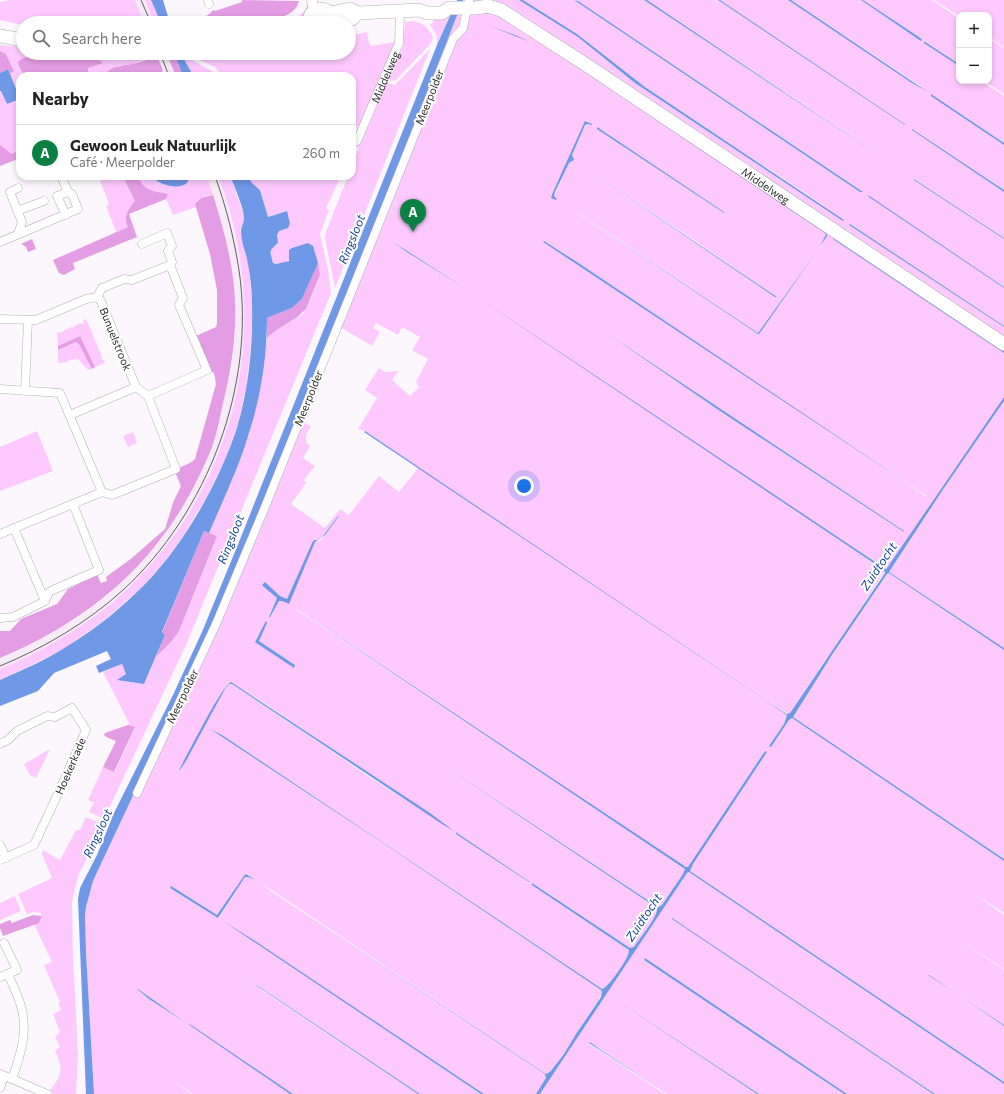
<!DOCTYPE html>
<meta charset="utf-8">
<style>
body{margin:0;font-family:Commissioner,sans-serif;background:#f6f6f6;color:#222}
.controls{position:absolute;right:12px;top:12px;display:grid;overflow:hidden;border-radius:8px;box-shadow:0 2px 6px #0003}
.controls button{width:36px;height:36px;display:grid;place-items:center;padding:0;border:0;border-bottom:1px solid #e0e0e0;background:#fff;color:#222;font:20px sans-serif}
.you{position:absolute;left:524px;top:486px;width:14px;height:14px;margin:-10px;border:3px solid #fff;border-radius:50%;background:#1a73e8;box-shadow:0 0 0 6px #1a73e833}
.badge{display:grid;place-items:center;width:26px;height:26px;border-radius:50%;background:#0b8043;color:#fff;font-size:13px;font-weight:700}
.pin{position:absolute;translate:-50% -33px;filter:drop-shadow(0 1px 2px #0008)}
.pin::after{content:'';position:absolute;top:21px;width:14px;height:12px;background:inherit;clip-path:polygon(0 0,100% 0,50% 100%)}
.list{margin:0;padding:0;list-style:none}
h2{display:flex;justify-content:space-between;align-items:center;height:52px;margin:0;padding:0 16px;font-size:17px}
h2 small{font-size:13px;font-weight:400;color:#767676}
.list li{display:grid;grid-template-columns:26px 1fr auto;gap:12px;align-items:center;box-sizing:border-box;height:56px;padding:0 16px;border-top:1px solid #e0e0e0}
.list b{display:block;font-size:15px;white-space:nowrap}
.list p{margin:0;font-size:13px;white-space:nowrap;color:#767676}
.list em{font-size:13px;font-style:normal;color:#767676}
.icon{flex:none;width:22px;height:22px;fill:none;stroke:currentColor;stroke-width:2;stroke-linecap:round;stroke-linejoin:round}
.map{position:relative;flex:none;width:1004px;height:1094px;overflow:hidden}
.search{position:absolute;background:#fff;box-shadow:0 2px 6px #0003;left:16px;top:16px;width:340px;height:44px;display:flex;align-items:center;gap:10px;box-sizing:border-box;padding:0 14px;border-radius:22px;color:#767676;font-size:15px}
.panel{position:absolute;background:#fff;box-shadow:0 2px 6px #0003;left:16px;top:72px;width:340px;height:108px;border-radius:12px}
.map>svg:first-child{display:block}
</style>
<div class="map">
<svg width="1004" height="1094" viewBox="0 0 1004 1094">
<rect width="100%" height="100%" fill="#fcf7fc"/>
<g fill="#f6ebf6">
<polygon points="135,0 145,0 154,23 144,23"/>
<polygon points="156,53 166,53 176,76 166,76"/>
<polygon points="207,176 218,176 223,190 235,233 242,269 245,300 245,334 242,366 230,422 215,464 196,501 164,549 142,575 124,592 79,627 54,643 0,669 0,658 75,620 97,604 118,586 157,545 175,519 200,475 232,365 235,334 232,272 225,237"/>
</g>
<g fill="#fec9ff" fill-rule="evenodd">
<polygon points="10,0 135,0 144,23 23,23 23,25 0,20 0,2"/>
<polygon points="145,0 151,0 161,23 154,23"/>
<path d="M463 0H519L578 37 635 83 782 180 835 213 645 87 577 34 523 0H574L860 192 856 187 576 0H644L884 159 791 96 647 0H718L906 125 720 0H788L927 92 919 85 791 0H861L921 40 922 39 863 0H932L959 18V64L925 41 924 42 959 66V81H982L1004 96V143L937 98 931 95 1004 145V190L912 129 1004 192V238L918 181 914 179 1004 239V287L868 196 1004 288V326L857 229 850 224 849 225 1004 327V351L833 238 1004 353V397L887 569 753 481 885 571 829 657 826 659 789 714 771 704 604 593 787 715 784 724 769 746 771 747 789 720 792 718 1004 861V913L975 894 1004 915V969L951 934 1004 970V1025L931 977 1004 1026V1082L690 871 693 864 767 752 763 754 688 867H685L300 611 294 608 684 868 685 871 662 905 658 907 428 755 657 908C658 917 639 939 634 947L630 948 537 886 533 884H532L629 950C630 957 608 988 602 989L222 735 210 729 383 843 582 977 601 990 602 994 576 1034 564 1054 550 1072 546 1074 261 883 272 892 545 1074 546 1078 536 1094H484L224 921 481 1094H420L252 982V983L263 991 418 1094H293L189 1024 290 1094H193L172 1080 191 1094H94L86 952 85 915 86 907 93 881 218 614ZM647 114 827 234 820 245 826 234 822 231ZM587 121 592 126 587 124 585 125 572 155 573 161 569 163 554 196 553 192ZM597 128 724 212V213L609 137 597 129ZM583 167 691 238 777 297H775ZM566 206 601 228 758 333 817 251 762 330 759 334H758ZM393 241 466 290 407 252ZM543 241 580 264 755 382 543 242ZM376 323 398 335 402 327 420 337 412 350 428 359 416 382 419 387 410 396 392 380 398 371 385 372 379 368 365 390 377 398 358 429 365 431 430 476 418 468 399 492 379 476 349 515 340 509 325 528 291 504 306 483 304 480 315 466 303 458 310 446 306 442V435L311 426 302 421 340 327 372 346 380 332 373 328ZM608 334 904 531V532L717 409ZM816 422 927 496 928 497H927ZM338 516H339L321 540 315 542 288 604 282 601H279L269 616 277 598 270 591 265 583 280 596 287 599 306 557 315 540H317L323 536ZM267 623 259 641 295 665 294 668 255 640ZM229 682 255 697 453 830 374 780 232 684H229L225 689 186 761 180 770H179L219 697ZM456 833H457L530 882H529ZM246 874 255 880 248 877H245L219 918 170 888 171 886 177 890 217 915ZM137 989H138L186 1023 149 999Z"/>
<polygon points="934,0 1004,0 1004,47 989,37 989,15 959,15 959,16"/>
<path d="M310 4C303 24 299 23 279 23 291 19 303 18 307 5Z"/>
<polygon points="450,14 437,45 437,36 430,25 433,22 433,18"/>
<polygon points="325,15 330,23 314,23 315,17"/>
<path d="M413 21C424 23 428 28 433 37L432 42 396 80 391 81 389 80 403 47 405 22Z"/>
<polygon points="367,32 369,43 371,46 395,42 361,127 357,126 352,138 352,76 222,76 215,67 195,58 193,53 349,53 349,36"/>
<polygon points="989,38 1004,48 1004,94 984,81 989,81"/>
<path d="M0 45 23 47V53H156L157 56 133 64 117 66 109 76H85L88 75V57L74 58 65 56 60 58 28 57 18 65 20 70 27 74C33 72 36 71 41 76H20V90L18 91 10 74 14 70 6 54 0 51Z"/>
<polygon points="430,49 335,288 325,238 326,232 348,176 352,176 352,166 359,148 356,146 358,142 361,143 387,83 395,85"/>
<polygon points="182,53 189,53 192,60 215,73 217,76 193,75 186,63"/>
<polygon points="0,91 1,91 7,104 20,99 20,149 12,154 0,145"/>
<path d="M98 176H121L125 181 135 201C126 211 125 215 128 227L116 232 106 206 109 204Z"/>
<path d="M140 176H151C156 185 172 186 182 186L190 179 189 176H207L213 195C206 195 196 198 196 207L173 215 166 199 168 194C157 192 139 190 140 176Z"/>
<path d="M218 176H230L245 218 240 230 248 260 252 303V319L250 352 246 388 238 423 225 460 207 496 184 535 161 566 140 589 107 618 67 647 56 653 0 680V669C52 647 103 616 142 574 243 467 271 313 218 176Z"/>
<path d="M248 176H341L326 208 329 210 320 234 328 269 331 293 186 645 104 819 89 812 94 803 88 800 103 767 115 772 135 728 128 725 129 723 127 719 103 672 122 664 126 674 118 680 144 684 156 657 171 642 179 631 217 536 209 533 249 434 261 383 267 338 275 331 303 314 309 303 320 276 289 259C287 263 277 265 273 263L270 250 271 248 277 245C278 240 276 235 279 231L290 226 286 211 268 217 260 190 252 183Z"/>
<polygon points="86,319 94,337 94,340 95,340 98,347 98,349 101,353 102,360 103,359 105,363 95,367 80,336 58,346 57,333 63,332 63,331 71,327 73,328 73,327 80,323 81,324 84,323 83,320"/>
<polygon points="76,342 80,344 92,369 88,370 78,359 69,360 68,362 58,363 58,350"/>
<polygon points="1004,401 1004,648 889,572 944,488"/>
<polygon points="37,431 53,471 0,491 0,447"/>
<polygon points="133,432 137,443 128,447 123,436"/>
<polygon points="889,573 1004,650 1004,859 793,717 795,711 887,574"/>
<polygon points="50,749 36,778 30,775 24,764"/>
<path d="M86 817 102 824 91 850 78 876 72 902 73 957 78 1055 76 1094H53L50 1090C63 1074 63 1069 55 1051L60 1047 55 1037 60 1032 53 1014 61 1010 58 1003 60 1002 44 965 52 962 34 924 42 917 41 913 33 912 27 914 18 894 52 878 42 854 43 850 60 860 76 830H80Z"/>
<polygon points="689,872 1004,1084 1004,1094 935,1094 672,919 933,1094 847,1094 645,958 644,960 844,1094 759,1094 616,999 757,1094 667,1094 590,1042 589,1044 665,1094 540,1094 687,873"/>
<polygon points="15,896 21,911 0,920 0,903"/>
</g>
<g fill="#e49de5">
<path d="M242 0 299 1C298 4 297 7 295 9 277 29 211 23 185 23 194 16 205 21 213 10L215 11 242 2Z"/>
<polygon points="0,51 6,54 14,71 10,74 8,69 0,73"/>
<polygon points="166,53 174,53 183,76 176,76"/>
<path d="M65 56H70L74 58 94 56 103 63 88 68V75L85 76H41C36 71 33 72 27 74 21 73 19 68 18 62 30 51 51 61 65 56Z"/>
<path d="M157 56 163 70 160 76 108 75 107 72C115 65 123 66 132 64 140 63 149 59 157 56Z"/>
<polygon points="0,145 12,154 20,149 20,160 18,159 0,166"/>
<path d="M121 176H140C139 190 157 192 168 194L166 199 129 214 137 237 73 263 75 269 64 275 59 273 53 260 128 227C123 217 128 209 135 201L125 181Z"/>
<path d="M213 195C221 220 228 245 232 271 239 315 234 360 223 403 220 417 217 433 212 447 171 550 102 615 0 658V631H10L21 619 57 604 68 589 97 575 101 583 107 581 106 577 132 558 165 529 174 500 181 486 175 472C180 465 190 465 195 459L216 384 214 373 209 370 196 336 216 327 217 323V290L210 254 195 204 201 198Z"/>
<polygon points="32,239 36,249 28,252 26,247 21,244"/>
<polygon points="318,263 320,275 306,309 296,318 275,331 267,338 267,318 292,308 302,299"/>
<polygon points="80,336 95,367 92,369 79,344 76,342 58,350 58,346"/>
<polygon points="204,531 217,536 179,631 171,642 156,657 165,635 162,633"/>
<polygon points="128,725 135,727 114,772 103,767 116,741 106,737 104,735 105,733"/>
<polygon points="33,915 42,916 39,923 3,936 0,928 0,924 10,920 12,923"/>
</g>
<g fill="#6f98e7">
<polygon points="151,0 163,0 170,23 161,23"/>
<polygon points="457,0 463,0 401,159 218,614 93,881 86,907 85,915 86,952 94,1094 86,1094 78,899 80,888 97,855 114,813 173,695 202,632 241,537 437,45"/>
<polygon points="519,0 523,0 577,34 645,87 844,220 843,221 635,83 578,37"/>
<polygon points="574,0 578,1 863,192 860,192"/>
<polygon points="644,0 647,0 884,159"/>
<polygon points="718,0 720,0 906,125 905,125"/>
<polygon points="788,0 791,0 928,92 912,83"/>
<polygon points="861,0 863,0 922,39 921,41 918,39"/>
<polygon points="487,25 515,35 530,42"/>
<polygon points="924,41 959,64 959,66 924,43"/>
<polygon points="174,53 182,53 186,63 193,75 200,76 183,76"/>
<polygon points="8,69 17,91 20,90 20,99 7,104 1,91 0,91 0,73"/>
<polygon points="931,94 1004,143 1004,145 931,96"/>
<polygon points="647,114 827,233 827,236 820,246 826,234 822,231"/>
<polygon points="585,121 592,124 592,125 587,124 585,125 572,155 574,160 569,163 555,192 554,196 557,199 556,200 551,198 553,192"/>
<polygon points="597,127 724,212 724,213 609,137 597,129"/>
<polygon points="912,129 1004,190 1004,192 912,130"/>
<polygon points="582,166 777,297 775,297"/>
<path d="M151 176H189C190 194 156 185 151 176Z"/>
<path d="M230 176H248L252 183 260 190 268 217 287 211 290 224 288 228 279 231 277 235 278 243C268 252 270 250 273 263L276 264 289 261V250L292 248 308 243 313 246 318 263 302 299 292 308 267 318C267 357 261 396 249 433 239 467 223 500 209 533L204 531 162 632 165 635 144 684 117 680 126 674 122 664 99 673 96 666 111 659 107 651 54 673 38 691 0 706V680C22 670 46 660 66 647 96 629 124 606 148 581 186 541 222 477 238 424 249 386 253 344 252 305 252 290 250 273 247 259 245 250 241 241 241 232 240 227 245 222 244 217 244 209 234 185 230 176Z"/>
<polygon points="914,179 1004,238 1004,239 914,180"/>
<polygon points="868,195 1004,287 1004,288 869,197"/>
<polygon points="565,205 758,333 817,251 762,330 759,334 758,334"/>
<polygon points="850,224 1004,326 1004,327 849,225"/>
<polygon points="833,238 1004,351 1004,353 833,239"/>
<polygon points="392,241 469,291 407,252"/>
<polygon points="544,241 580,264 928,497 543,242"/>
<polygon points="474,295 886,569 887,568 1004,397 1004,401 944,488 889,572 1004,648 1004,650 889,573 887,574 832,655 793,717 1004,859 1004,861 792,718 789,720 771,747 769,746 784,724 787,715 364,432 365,431 771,704 787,714 790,713 885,573 884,570"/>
<polygon points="608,334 904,531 904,532 717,409"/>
<polygon points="338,516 339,516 325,535 315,542 289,604 282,601 279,601 270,617 269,617 277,598 264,587 262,585 265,582 280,596 287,599 313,541 315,540 317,540 323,536"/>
<path d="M294 607 686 867H688L763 754 766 751 767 752 693 864 690 871 1004 1082V1084L689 872 687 873 540 1094H536L546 1078 545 1074 260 884 546 1074 550 1072 564 1054 576 1034 601 997 602 992 601 990 383 843 210 729 222 735 602 989C608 988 630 957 629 950L532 885V883L630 948 634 947C639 939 658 917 657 908L428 755 658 907 662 905 683 874 685 869Z"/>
<polygon points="266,621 267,623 259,641 295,665 294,668 255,642"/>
<path d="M231 682 430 813 454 831 442 824 232 684H229L225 689 186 761 180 770H179C187 756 222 685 231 682Z"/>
<polygon points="456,832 457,833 530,882 529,882 456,834"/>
<polygon points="246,874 255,880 248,877 245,877 218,918 170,888 171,886 217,915 244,876"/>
<polygon points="672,918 935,1094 933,1094 672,919"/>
<polygon points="223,921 252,939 484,1094 481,1094"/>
<polygon points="645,958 847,1094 844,1094 644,960"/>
<polygon points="928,975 1004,1025 1004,1026 929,975"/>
<polygon points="251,982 258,986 420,1094 418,1094"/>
<polygon points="137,989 138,989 186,1023 149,999"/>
<polygon points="615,999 759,1094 757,1094"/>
<polygon points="188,1024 191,1025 293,1094 290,1094"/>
<polygon points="590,1042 601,1050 667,1094 589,1043"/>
</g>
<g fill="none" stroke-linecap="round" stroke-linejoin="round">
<g stroke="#b3aeb3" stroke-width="9">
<g id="minor">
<polyline points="208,0 209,4"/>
<path id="s1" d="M357 141 399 43 400 11"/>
<polyline points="61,176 68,192"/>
<polyline points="18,188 10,192 22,222 18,234"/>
<polyline points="17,211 44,201"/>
<polyline points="0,242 78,209 72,194 68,192 57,196 66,215"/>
<polyline points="142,244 167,233 172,246 168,251 172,262 170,265"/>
<polyline points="97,297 102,288 124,279 132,280 170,265 183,298 179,305 207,370 148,396"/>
<polyline points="0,319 36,320 86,299 97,297 101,301 136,387 148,396"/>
<polyline points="0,389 60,393 102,492"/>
<polyline points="25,391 28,320"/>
<polyline points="70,415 136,387"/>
<polyline points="102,492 112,495 176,469 148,396"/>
<polyline points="14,528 45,601"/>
<polyline points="0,534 102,492"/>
<polyline points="45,601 49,592 55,589 99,570 73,504"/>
<polyline points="0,618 13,617 45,601"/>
<polyline points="0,744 8,740 17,731 47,716 55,717 72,708 86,730 56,798 34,845 0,860"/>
<polyline points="137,793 216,624 265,507 453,39 463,28 469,0"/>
<polyline points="0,845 6,858"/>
<path d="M8 974C12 984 17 993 20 1003 29 1029 21 1054 12 1079"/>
<polyline points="0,977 17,970 4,943"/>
<polyline points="0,1074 47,1094"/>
<polyline points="0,1088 4,1076"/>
</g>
</g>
<g stroke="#b3aeb3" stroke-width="11">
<polyline id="tertiary" points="312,0 314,12"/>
</g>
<g stroke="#b3aeb3" stroke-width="14">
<g id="primary">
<path id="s2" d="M331 13 350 9 358 13 419 10 427 13H442L449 8H476L488 6 501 10 585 64 1004 344"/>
<path d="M308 23 311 14C321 5 333 10 335 23"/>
<polyline points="335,23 352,19 358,13"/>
<polyline points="0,36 23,40"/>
</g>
</g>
<use href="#minor" stroke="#fff" stroke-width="8"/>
<use href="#tertiary" stroke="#fff" stroke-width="10"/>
<use href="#primary" stroke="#fff" stroke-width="13"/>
<g stroke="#625f62" stroke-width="1">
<polyline points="141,0 151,23"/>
<polyline points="160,53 169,76"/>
<path d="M0 666C44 648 88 622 123 590 208 512 256 385 239 270 234 238 226 206 215 176"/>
</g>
</g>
<g text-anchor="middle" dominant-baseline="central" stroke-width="4" stroke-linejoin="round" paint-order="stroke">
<g font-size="11" fill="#2f2d2f" stroke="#fff">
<text stroke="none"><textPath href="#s1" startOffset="70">Middelweg</textPath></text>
<text transform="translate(429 97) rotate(-68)">Meerpolder</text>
<text stroke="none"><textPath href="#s2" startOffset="492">Middelweg</textPath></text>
<text transform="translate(116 339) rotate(68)">Bunuelstrook</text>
<text transform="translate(308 398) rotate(-68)">Meerpolder</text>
<text transform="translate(182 696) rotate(-64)">Meerpolder</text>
<text transform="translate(70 766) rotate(-67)">Hoekerkade</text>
</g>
<g font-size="12" font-style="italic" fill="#15419c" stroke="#fff">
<text transform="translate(351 239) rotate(-68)">Ringsloot</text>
<text transform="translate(230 539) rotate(-68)">Ringsloot</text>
<text transform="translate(878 566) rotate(-56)">Zuidtocht</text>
<text transform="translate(97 833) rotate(-65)">Ringsloot</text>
<text transform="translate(643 917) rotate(-56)">Zuidtocht</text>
</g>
</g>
</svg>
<div class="controls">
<button>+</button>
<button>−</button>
</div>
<div class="you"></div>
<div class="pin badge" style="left:413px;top:232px">A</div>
<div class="search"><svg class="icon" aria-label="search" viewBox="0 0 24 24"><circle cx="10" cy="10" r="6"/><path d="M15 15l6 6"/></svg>Search here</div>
<section class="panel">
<h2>Nearby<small></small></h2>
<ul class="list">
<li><span class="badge">A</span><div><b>Gewoon Leuk Natuurlijk</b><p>Café · Meerpolder</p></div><em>260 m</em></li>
</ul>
</section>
</div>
